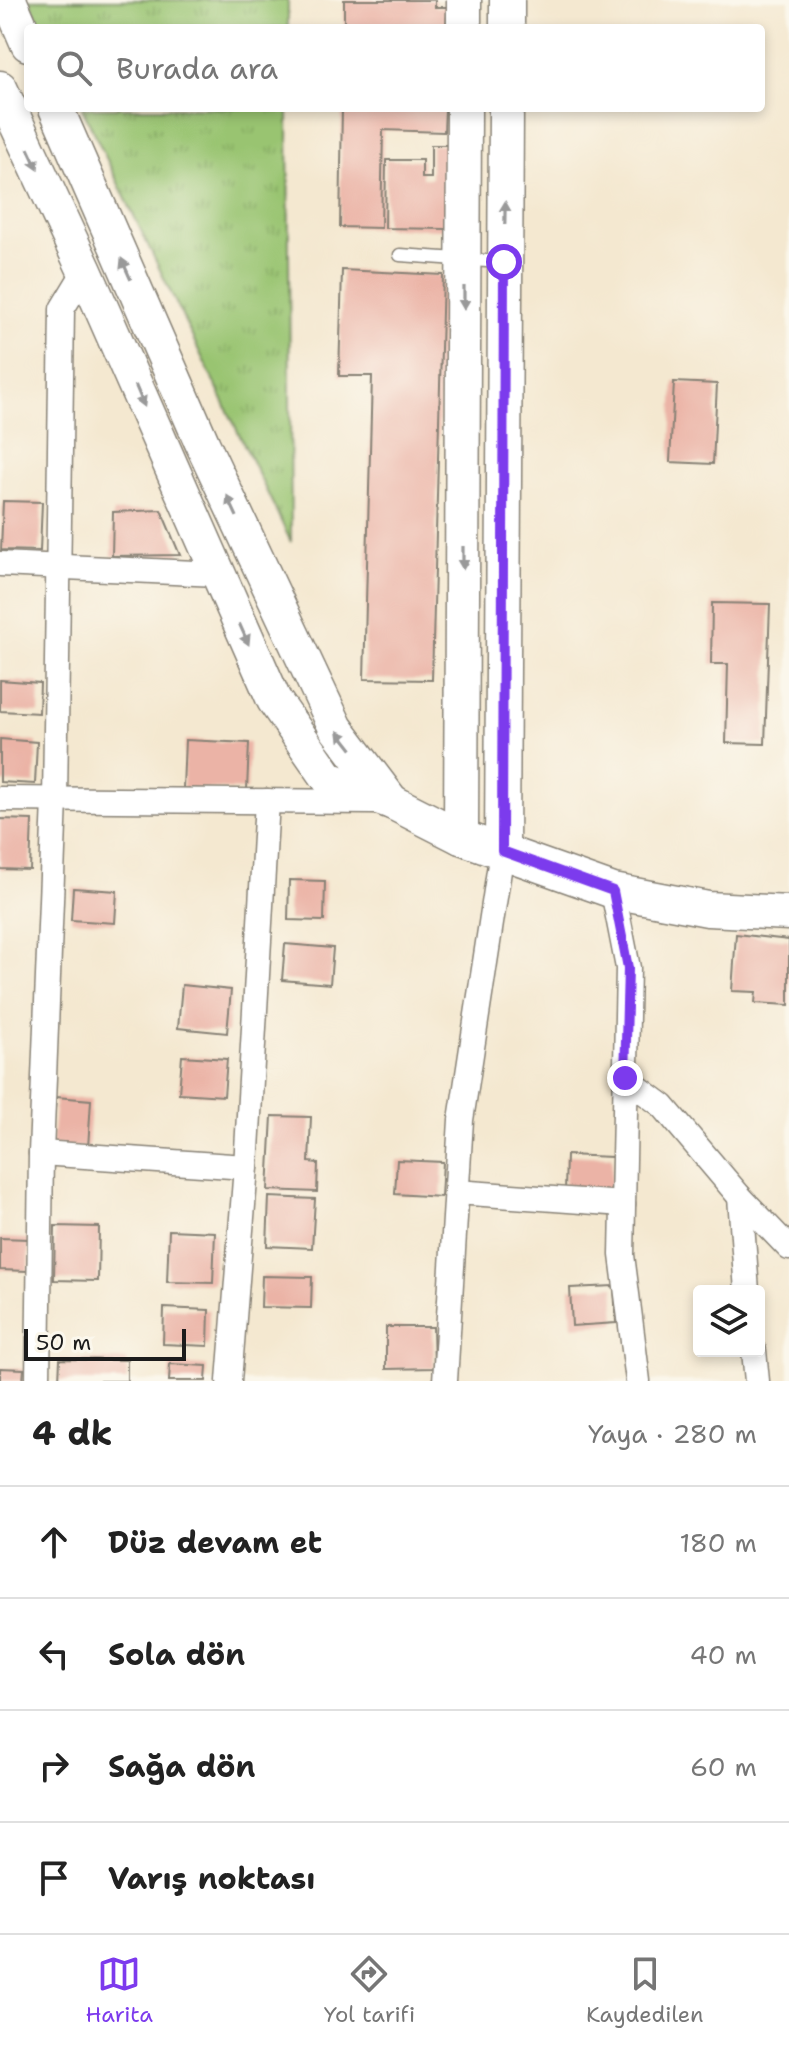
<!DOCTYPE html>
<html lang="tr">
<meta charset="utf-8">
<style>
body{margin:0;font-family:"Shantell Sans",sans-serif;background:#f6f6f6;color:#222}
.controls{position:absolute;right:24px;bottom:24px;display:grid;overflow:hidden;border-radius:8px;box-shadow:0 4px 12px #0003}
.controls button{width:72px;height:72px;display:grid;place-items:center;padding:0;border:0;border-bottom:2px solid #e0e0e0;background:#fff;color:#222;font:40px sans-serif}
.scale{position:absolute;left:24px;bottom:20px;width:162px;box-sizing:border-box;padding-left:8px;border:4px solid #1c1c1c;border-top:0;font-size:22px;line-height:28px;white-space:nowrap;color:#1c1c1c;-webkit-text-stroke:6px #fbf7ec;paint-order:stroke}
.stop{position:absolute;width:24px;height:24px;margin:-18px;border:6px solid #7c3aed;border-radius:50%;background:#fff}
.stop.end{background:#7c3aed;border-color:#fff;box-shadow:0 2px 8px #0008}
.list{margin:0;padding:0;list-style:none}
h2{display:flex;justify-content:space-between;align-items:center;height:104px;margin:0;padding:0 32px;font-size:34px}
h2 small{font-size:26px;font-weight:400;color:#767676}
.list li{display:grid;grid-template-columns:52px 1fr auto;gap:24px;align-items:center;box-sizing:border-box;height:112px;padding:0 32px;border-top:2px solid #e0e0e0}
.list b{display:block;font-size:30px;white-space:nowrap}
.list em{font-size:26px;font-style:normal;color:#767676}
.icon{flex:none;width:44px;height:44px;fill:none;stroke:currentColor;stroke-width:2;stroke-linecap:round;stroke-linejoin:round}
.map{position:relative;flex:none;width:789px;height:1381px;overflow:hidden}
.search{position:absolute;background:#fff;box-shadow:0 4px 12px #0003;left:24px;right:24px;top:24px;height:88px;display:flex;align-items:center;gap:20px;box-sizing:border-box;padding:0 28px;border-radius:8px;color:#767676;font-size:30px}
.sheet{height:552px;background:#fff}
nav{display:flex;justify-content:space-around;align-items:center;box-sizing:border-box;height:112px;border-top:2px solid #e0e0e0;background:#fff;font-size:22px;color:#767676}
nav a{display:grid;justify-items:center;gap:4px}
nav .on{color:#7c3aed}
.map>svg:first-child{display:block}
</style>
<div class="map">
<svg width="789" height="1381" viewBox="0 0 789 1381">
<defs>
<pattern id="grass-tufts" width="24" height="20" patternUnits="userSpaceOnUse" patternTransform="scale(2)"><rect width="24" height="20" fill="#99c471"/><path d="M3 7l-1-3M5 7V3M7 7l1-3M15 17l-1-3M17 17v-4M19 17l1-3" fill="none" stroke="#83a861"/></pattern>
</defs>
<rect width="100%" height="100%" fill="#fbf7ec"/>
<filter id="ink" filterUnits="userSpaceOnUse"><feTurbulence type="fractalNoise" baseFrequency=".0125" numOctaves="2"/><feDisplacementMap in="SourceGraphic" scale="16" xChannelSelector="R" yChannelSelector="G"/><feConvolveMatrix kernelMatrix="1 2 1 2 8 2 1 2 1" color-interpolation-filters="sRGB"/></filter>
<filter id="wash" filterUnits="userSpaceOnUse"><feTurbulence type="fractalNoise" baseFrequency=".006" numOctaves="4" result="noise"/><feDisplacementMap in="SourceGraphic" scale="32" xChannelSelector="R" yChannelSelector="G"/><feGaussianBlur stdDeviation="1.8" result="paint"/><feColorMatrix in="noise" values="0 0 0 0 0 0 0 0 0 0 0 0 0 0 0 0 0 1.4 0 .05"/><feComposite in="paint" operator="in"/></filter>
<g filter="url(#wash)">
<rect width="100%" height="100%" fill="#f4e8d0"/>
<g fill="url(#grass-tufts)" stroke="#5a7046" stroke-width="2">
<polygon points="29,0 288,0 288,28 43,28"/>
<polygon points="82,108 288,108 291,542"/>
</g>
<g id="blocks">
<g fill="#ebb3a6">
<polygon points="344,0 435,0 435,7 447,7 446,28 344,28"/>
<polygon points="342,108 445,108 444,132 383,130 381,228 340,227"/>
<polygon points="431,145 448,145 446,229 385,228 386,160 422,160 422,178 431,178"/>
<polygon points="342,270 443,275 432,680 364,679 372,376 339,376"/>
<polygon points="674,382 717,384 713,464 670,462"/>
<polygon points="3,501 42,502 40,551 1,550"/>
<polygon points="161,510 180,555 112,556 113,512"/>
<polygon points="712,603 770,604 765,744 726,743 728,664 711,664"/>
<polygon points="0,680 40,683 39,713 0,711"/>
<polygon points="0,739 37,742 35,784 0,782"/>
<polygon points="185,740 249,743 247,790 183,788"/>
<polygon points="0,819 32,820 30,870 0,869"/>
<polygon points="289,880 325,881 324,921 288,920"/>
<polygon points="73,888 117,891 115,923 71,920"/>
<polygon points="736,934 789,940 789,1005 755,1003 756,992 732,991"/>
<polygon points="285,944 333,948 330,984 282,980"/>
<polygon points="182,985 231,990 227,1033 178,1028"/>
<polygon points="182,1056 227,1059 224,1096 179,1093"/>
<polygon points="56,1097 91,1100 88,1148 52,1145"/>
<polygon points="272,1116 311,1117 309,1162 318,1163 317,1192 268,1190"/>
<polygon points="566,1155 612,1157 611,1193 565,1192"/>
<polygon points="397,1160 443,1162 441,1197 395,1194"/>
<polygon points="269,1197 315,1199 312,1248 267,1246"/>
<polygon points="55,1226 99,1227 98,1281 54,1280"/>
<polygon points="169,1230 215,1232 213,1283 167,1282"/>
<polygon points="0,1238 29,1239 28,1271 0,1270"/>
<polygon points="262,1276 312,1277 311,1308 261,1307"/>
<polygon points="614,1286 616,1323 572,1326 570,1288"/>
<polygon points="164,1308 209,1310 208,1346 163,1344"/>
<polygon points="386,1327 433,1327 434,1368 386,1369"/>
<polygon points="60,1359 127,1360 127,1381 59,1381"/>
<polygon points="170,1364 207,1366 206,1381 169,1381"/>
<polygon points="0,1368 24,1369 23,1381 0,1381"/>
</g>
</g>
</g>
<g filter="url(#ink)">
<use href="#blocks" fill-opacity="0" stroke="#888276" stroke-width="2"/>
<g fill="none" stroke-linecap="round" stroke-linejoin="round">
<g stroke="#888276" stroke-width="15">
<polyline id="lane" points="400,255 501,262"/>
</g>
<g stroke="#888276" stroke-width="27">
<g id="street">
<polyline points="0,564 217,574"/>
<polyline points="0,799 374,802"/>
<polyline points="613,891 628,968 622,1255 638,1381"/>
<polyline points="625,1078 663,1106 740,1197 789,1248"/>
<polyline points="41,1153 246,1167"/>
<polyline points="456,1192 623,1204"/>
<polyline points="740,1197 747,1291"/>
<polyline points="754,1351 757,1381"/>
<polyline points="38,1381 41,1153 55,800 62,309 85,271"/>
<polyline points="229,1381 246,1167 267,801"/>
<polyline points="445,1381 461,1120 502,851"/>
</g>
</g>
<g stroke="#888276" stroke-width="37">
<g id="secondary">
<polyline points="9,0 28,44"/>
<polyline points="464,0 464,28"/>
<polyline points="507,28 507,0"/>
<polyline points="0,88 85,271 274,700 329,779 392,802 461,837 613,891 708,909 789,913"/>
<polyline points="56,108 203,445 336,728 392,802"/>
<polyline points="461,837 464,108"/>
<polyline points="502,851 506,108"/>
</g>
</g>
<use href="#lane" stroke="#fff" stroke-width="12"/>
<use href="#street" stroke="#fff" stroke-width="24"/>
<use href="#secondary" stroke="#fff" stroke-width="34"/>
</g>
<defs><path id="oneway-solid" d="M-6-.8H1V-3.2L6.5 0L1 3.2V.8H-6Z" transform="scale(2)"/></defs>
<g fill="#999">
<use href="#oneway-solid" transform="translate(33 159) rotate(65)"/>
<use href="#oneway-solid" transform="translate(505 213) rotate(-89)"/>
<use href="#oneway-solid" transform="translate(126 269) rotate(-114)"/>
<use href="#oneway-solid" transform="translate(464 298) rotate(90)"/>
<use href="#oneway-solid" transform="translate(140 396) rotate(67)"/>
<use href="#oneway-solid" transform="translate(232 506) rotate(-115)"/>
<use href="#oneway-solid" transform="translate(463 558) rotate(90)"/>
<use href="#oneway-solid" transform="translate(244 634) rotate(66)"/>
<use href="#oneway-solid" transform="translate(345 740) rotate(-128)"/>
</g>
</g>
<g fill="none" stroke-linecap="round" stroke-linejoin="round" filter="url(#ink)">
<polyline stroke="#7c3aed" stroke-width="10" points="504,262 502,851 613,891 628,968 625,1078"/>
</g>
</svg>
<div class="controls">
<button><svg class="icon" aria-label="layers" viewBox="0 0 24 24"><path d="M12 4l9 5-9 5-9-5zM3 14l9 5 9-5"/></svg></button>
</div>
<div class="scale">50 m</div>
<div class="stop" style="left:504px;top:262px"></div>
<div class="stop end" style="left:625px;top:1078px"></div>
<div class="search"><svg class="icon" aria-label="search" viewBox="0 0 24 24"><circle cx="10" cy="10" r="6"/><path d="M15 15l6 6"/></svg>Burada ara</div>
</div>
<section class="sheet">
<h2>4 dk<small>Yaya · 280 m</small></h2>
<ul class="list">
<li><svg class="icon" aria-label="ahead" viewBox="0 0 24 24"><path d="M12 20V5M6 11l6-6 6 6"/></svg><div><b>Düz devam et</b></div><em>180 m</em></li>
<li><svg class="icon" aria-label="left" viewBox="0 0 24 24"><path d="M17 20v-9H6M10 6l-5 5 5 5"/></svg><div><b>Sola dön</b></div><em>40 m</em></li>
<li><svg class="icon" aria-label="right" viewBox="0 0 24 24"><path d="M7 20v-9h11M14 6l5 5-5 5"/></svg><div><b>Sağa dön</b></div><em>60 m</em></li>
<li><svg class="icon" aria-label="arrive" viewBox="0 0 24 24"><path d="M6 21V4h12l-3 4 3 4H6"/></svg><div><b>Varış noktası</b></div></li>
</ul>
</section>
<nav>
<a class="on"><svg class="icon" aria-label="map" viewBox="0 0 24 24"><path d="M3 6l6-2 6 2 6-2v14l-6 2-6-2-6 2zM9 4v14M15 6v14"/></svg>Harita</a>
<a><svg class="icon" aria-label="directions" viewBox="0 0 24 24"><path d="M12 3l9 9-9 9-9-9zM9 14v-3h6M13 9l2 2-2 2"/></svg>Yol tarifi</a>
<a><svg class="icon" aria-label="saved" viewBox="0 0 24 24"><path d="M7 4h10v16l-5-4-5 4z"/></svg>Kaydedilen</a>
</nav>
